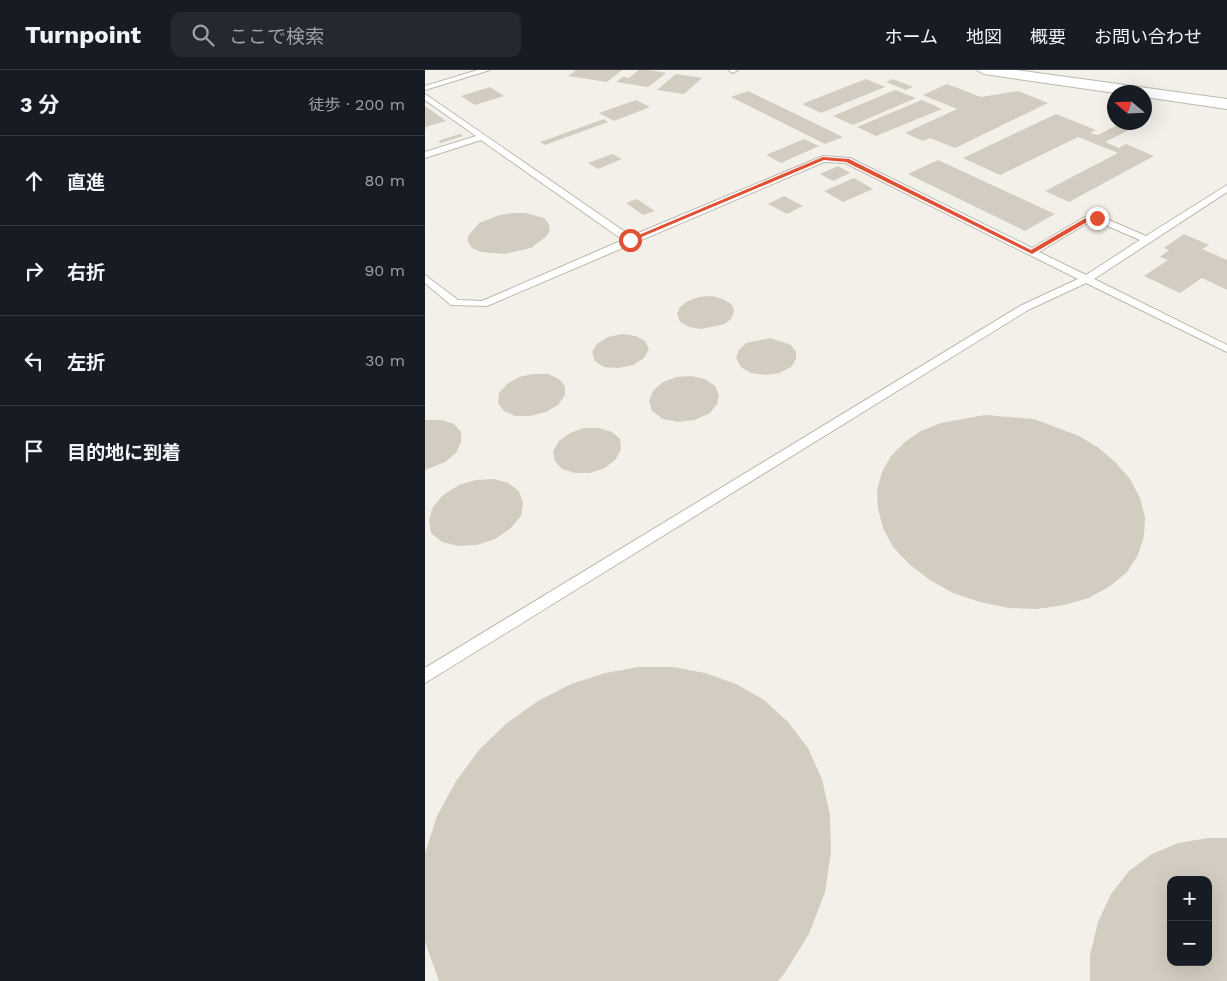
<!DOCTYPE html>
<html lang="ja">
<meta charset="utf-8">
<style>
body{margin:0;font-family:"Work Sans","Noto Sans JP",sans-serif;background:#242831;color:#f1f3f6}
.controls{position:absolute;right:15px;bottom:15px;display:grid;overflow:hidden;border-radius:10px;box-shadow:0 5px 20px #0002}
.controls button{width:45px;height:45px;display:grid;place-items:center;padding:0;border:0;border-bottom:1px solid #363941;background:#171b24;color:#f1f3f6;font:25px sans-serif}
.compass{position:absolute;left:682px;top:15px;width:45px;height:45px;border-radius:50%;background:#171b24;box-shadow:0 5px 20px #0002;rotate:289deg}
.stop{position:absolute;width:15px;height:15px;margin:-11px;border:4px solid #e15032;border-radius:50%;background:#fff}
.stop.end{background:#e15032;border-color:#fff;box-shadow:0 1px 5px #0008}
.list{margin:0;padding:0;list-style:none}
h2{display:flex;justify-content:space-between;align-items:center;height:65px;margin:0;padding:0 20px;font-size:21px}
h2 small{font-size:16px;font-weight:400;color:#9ea1a6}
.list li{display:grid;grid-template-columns:32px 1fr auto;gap:15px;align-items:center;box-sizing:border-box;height:90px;padding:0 20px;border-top:1px solid #363941}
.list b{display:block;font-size:19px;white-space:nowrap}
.list em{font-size:16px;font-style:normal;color:#9ea1a6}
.icon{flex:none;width:28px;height:28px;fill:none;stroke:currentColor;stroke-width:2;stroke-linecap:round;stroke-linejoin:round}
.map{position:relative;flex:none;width:802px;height:911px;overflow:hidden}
header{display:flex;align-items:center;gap:30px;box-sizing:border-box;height:70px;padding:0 25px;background:#171b24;border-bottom:1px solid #363941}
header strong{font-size:24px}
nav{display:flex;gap:28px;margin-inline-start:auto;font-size:18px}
.search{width:350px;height:45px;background:#242831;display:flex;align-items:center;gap:12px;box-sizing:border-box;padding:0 18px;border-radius:10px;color:#9ea1a6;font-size:19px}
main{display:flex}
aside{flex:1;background:#171b24}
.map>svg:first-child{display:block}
</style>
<header>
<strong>Turnpoint</strong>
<div class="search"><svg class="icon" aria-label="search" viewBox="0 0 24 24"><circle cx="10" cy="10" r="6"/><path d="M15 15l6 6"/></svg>ここで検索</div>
<nav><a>ホーム</a><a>地図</a><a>概要</a><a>お問い合わせ</a></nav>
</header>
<main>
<aside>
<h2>3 分<small>徒歩 · 200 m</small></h2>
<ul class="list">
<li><svg class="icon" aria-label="ahead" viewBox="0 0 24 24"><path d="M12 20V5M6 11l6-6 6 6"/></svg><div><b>直進</b></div><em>80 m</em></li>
<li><svg class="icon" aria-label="right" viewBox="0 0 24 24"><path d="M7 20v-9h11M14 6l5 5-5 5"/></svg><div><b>右折</b></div><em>90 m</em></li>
<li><svg class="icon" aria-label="left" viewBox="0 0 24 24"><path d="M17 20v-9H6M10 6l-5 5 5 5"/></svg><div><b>左折</b></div><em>30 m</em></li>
<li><svg class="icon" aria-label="arrive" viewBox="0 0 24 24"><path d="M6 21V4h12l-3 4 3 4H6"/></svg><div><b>目的地に到着</b></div></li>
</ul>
</aside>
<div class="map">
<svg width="802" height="911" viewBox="0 0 802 911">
<rect width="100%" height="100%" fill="#f3f0ea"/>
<g fill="#d3ccc0" fill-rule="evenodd">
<polygon points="151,0 197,0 182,12 143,6"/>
<polygon points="214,0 224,0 241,3 223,17 191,12 198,7 204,8"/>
<polygon points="251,4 277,8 259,24 232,20"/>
<polygon points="441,9 460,17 396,43 377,34"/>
<polygon points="468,9 488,17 481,20 461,12"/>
<polygon points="522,14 556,27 593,21 623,33 530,78 505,68 498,71 480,63 532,39 498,25"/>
<polygon points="65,17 79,26 50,35 36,26"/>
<polygon points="470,20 491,28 428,55 408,46"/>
<polygon points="323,21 418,67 400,74 306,27"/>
<polygon points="211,30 225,37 189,51 174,43"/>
<polygon points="497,30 517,39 451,66 432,57"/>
<polygon points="0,36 21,51 0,57"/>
<polygon points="631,44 671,60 665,63 673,65 696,53 708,58 680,72 694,78 701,74 729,86 644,132 620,121 693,83 653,67 575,105 538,88"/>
<polygon points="179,49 183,52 120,75 115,72"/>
<polygon points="35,64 38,66 16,73 13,71"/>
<polygon points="379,69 394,76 356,93 341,85"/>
<polygon points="187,84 197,89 173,99 163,93"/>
<polygon points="513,90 630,144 600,161 483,104"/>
<polygon points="413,96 425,103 408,111 395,104"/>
<polygon points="429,108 448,119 418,132 399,121"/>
<polygon points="359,126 378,136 362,144 343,134"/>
<polygon points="212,129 230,141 218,145 201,133"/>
<polygon points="88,143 100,143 119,148 124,154 125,160 122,166 106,178 80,184 56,182 47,178 43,172 43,166 54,153 75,145"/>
<polygon points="759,164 784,175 777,179 802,190 802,220 777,208 755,223 719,206 743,190 735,187 744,180 739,178"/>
<polygon points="287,226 298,229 306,234 309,240 307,248 300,254 276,259 264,257 255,252 252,244 255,237 263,231 274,227"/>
<polygon points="197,264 211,266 220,271 224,279 219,288 208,295 193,298 179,297 170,291 167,282 172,274 183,267"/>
<polygon points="345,268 366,275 371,282 371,289 366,297 354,303 340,305 326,303 316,297 311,288 314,280 321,273"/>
<polygon points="108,304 123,304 134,309 140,316 140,325 133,335 121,342 105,346 90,346 79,341 73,333 74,323 82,314 94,307"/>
<polygon points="266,306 280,309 290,316 294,325 292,334 285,343 270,350 253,352 238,349 227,341 224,331 228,321 238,312 252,307"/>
<polygon points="560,345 609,349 654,366 674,378 691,393 705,409 715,428 720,447 719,466 713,485 702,502 685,516 664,528 639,535 612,539 584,538 555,532 528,523 505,510 484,494 468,477 458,458 453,439 452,420 457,402 466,386 480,372 496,361 516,353"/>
<polygon points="0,350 17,350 29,354 36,362 36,372 31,383 20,392 0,400"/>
<polygon points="159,358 174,358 187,362 195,369 196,379 191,389 180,398 165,403 150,403 137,399 130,391 128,381 134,371 145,363"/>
<polygon points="69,409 83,413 94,421 98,433 96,446 86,458 70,469 52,475 33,476 17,472 6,463 4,450 8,437 18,425 34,415 51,410"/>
<polygon points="214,597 248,597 280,603 311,614 339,630 363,652 383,678 397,709 405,745 406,782 400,822 384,864 359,904 353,911 14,911 0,872 0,783 12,746 31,711 54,680 82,653 113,631 146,614 180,603"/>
<path d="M783 768H802V911H665V885L673 852 686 824 704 801 727 784 753 773ZM746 810H783V892H746Z"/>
</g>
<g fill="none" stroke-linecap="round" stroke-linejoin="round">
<g stroke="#bdb8ad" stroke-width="2">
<g id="service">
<polygon points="53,0 65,0 0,20 0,16"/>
<polygon points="304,0 313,0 307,3"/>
<path d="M0 24 206 166 398 86 425 88 607 178 658 148 672 145 721 166 802 115V122L669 209 802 275V282L661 213 603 240 0 613V598L595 236 653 209 420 93 399 92 62 236 26 235 0 213V205L33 230 57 231 198 170 56 70 0 88V82L51 66 0 30ZM671 151 715 170 661 205 614 182 664 152Z"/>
</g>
</g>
<g stroke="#bdb8ad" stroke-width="2">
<polygon id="minor" points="552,0 591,0 802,29 802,39 720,27 720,22 690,23 559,4"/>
</g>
<use href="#service" fill="#fff" fill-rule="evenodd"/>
<use href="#minor" fill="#fff" fill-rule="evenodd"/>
</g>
<polygon fill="#e15032" points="398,87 424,89 606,180 659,149 672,147 675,148 662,152 607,184 421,92 399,90 207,171 202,170"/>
</svg>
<div class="controls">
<button>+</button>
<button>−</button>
</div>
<svg class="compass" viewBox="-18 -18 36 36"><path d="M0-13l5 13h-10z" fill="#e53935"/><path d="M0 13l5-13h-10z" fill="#9ea1a6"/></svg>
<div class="stop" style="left:205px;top:170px"></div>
<div class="stop end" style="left:672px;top:148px"></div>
</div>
</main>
